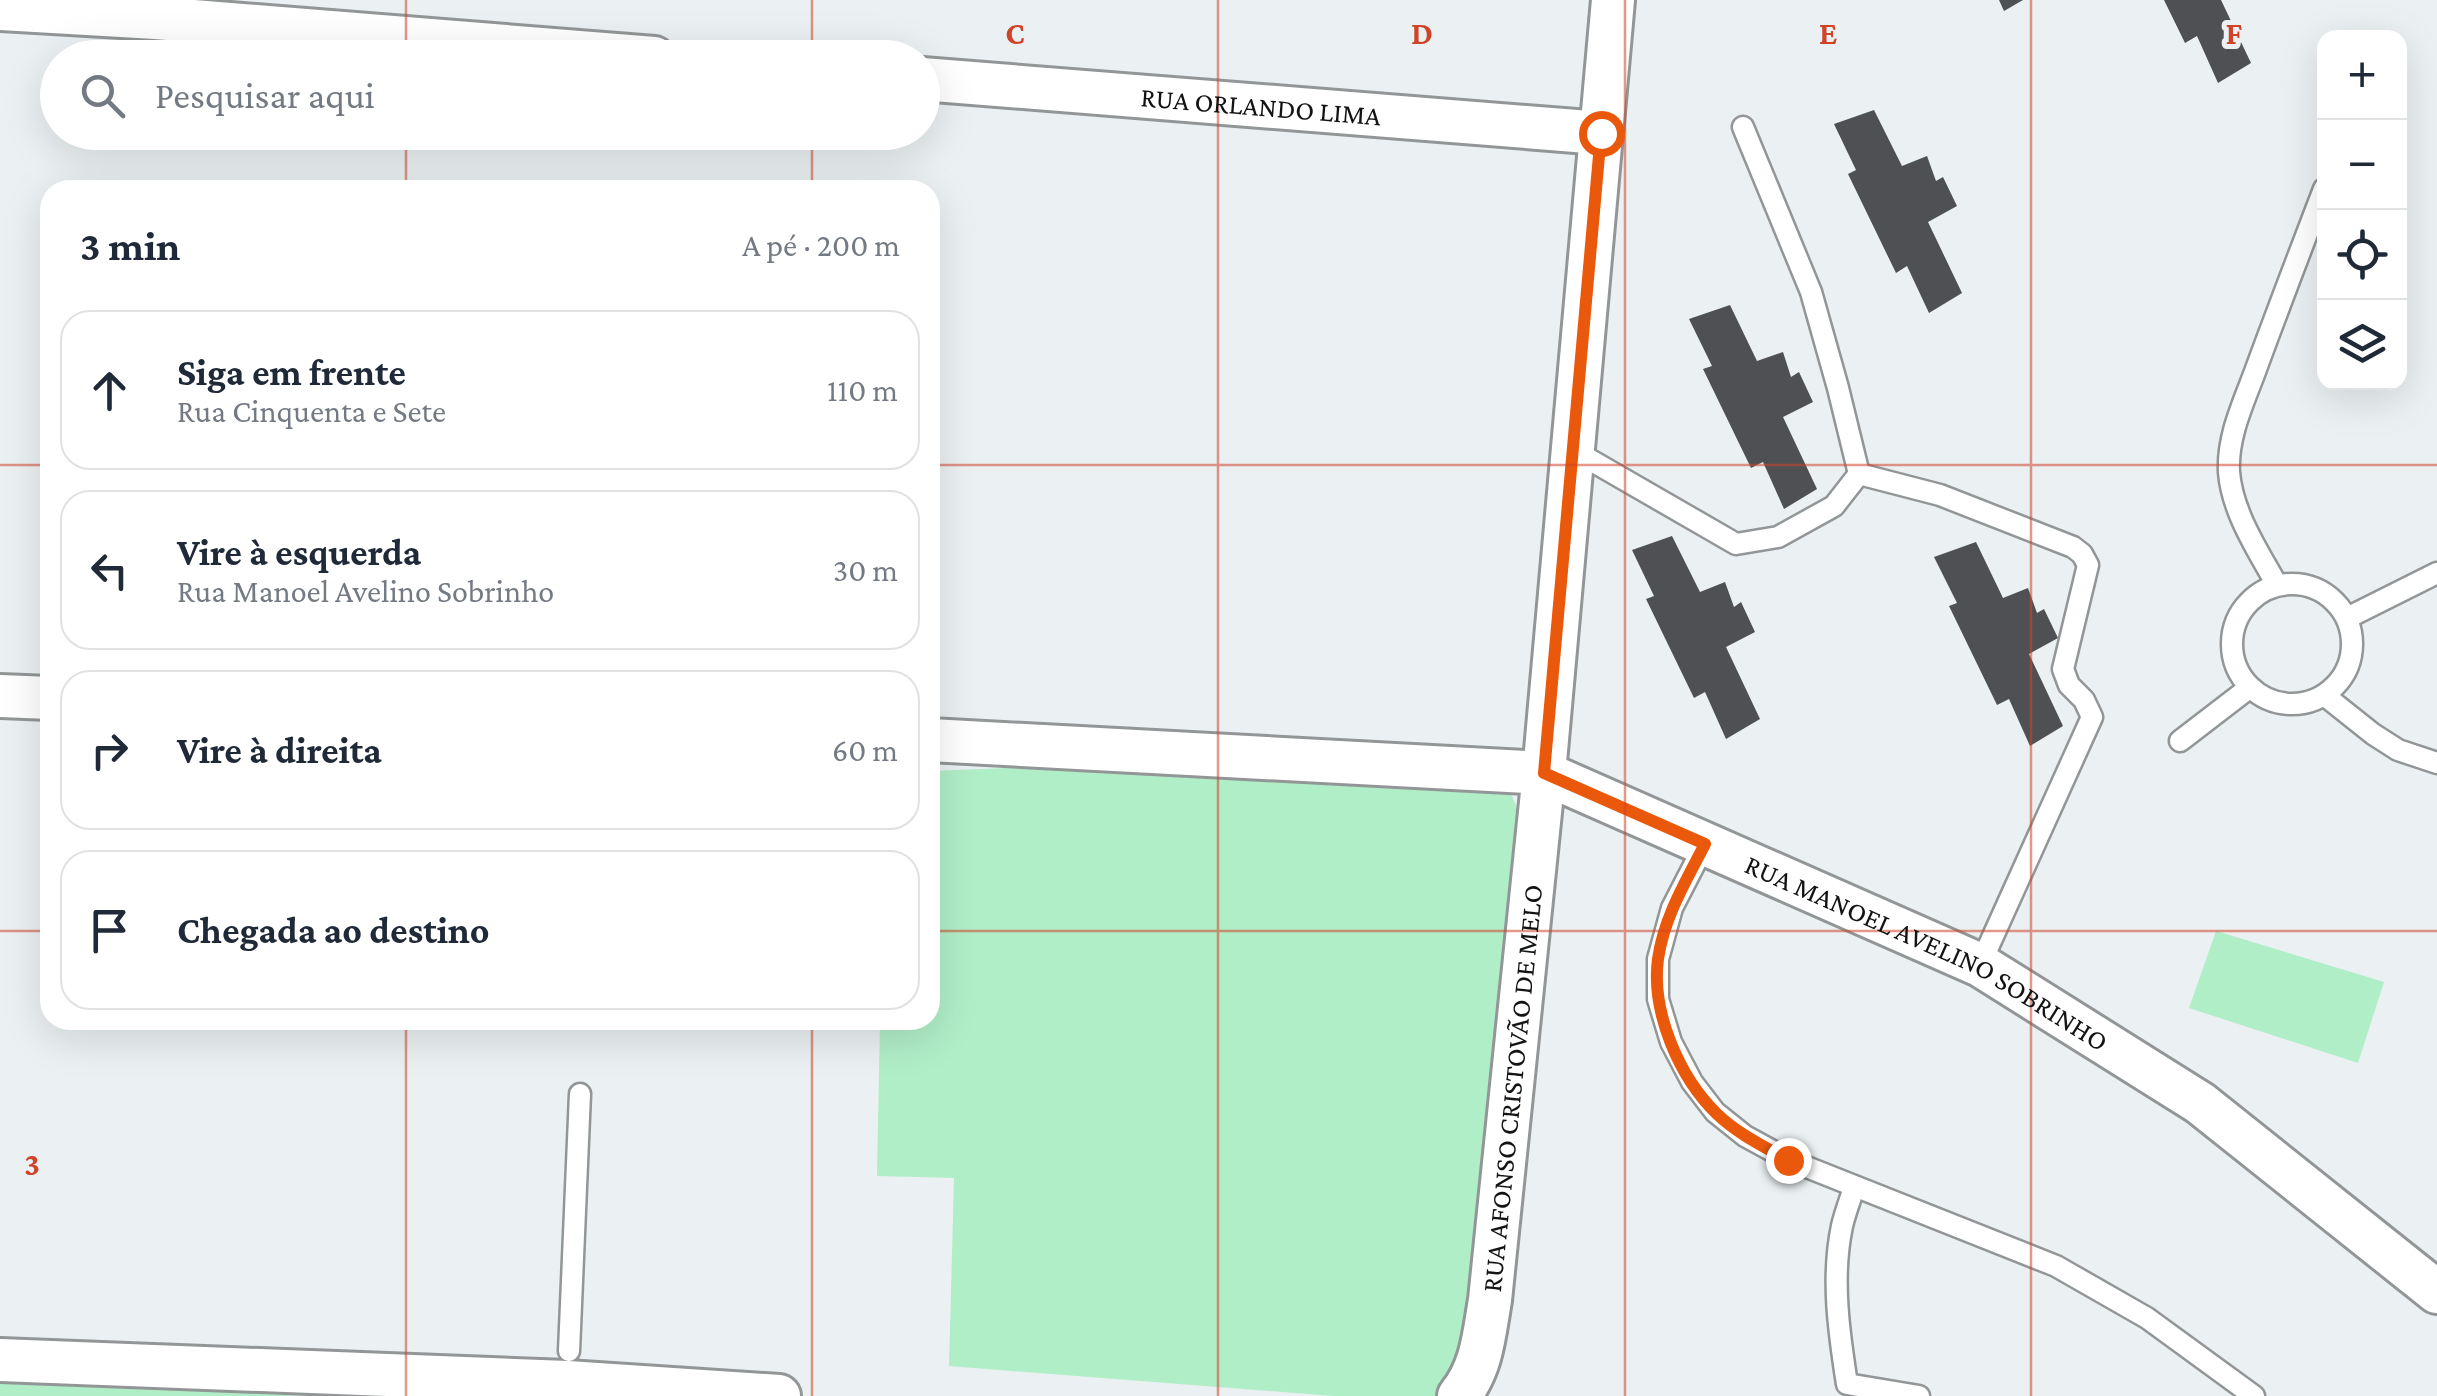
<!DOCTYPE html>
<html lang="pt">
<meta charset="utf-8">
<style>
body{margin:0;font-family:"Crimson Pro",serif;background:#f2f2f3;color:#1f2937}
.controls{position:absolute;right:30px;top:30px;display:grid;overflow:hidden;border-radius:20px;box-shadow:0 10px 40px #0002}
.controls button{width:90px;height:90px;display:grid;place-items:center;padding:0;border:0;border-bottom:2px solid #e0e1e3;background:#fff;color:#1f2937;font:50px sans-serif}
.stop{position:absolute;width:30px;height:30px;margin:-22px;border:8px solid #ea580c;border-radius:50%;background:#fff}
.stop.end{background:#ea580c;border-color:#fff;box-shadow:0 2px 10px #0008}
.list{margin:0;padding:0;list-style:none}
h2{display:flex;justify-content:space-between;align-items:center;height:130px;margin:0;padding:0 40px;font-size:42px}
h2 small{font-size:32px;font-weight:400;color:#747a83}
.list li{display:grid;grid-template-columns:65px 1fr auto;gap:30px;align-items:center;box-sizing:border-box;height:160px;margin:0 20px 20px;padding:0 20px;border:2px solid #e0e1e3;border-radius:30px}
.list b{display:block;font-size:38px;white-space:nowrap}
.list p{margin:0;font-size:32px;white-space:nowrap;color:#747a83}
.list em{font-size:32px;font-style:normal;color:#747a83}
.icon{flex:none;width:55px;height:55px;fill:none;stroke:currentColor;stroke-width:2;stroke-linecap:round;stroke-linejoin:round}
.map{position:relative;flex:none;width:2437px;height:1396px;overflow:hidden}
.search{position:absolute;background:#fff;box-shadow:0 10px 40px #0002;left:40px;top:40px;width:900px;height:110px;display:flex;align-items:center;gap:25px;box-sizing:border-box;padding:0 35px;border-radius:55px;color:#747a83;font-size:38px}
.panel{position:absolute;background:#fff;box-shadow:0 10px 40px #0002;left:40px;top:180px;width:900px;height:850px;border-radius:30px}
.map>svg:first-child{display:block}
</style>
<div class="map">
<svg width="2437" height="1396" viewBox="0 0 2437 1396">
<rect width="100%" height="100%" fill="#ebf0f2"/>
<g fill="#b0eec8">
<polygon points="1058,766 1494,783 1512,796 1521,818 1474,1348 1444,1392 1437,1396 1333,1396 949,1366 954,1178 877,1176 880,1020 930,1020 930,771"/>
<polygon points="2216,931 2384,982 2358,1063 2189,1008"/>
<polygon points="0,1381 306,1396 0,1396"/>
</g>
<g fill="#4e5053">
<polygon points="1999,0 2023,0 2004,11"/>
<polygon points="2164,0 2221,0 2251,63 2218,83 2197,36 2185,43"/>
<polygon points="1874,110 1902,166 1927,156 1936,181 1943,177 1957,206 1928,222 1962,293 1929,313 1907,266 1896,273 1848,174 1856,170 1834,124"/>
<polygon points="1730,305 1757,361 1783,352 1791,377 1799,372 1813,402 1783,417 1817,489 1784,509 1763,462 1751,468 1703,369 1712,366 1689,319"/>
<polygon points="1672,536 1700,592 1725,582 1734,607 1741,602 1755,632 1726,647 1760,719 1726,739 1705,692 1694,698 1646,599 1654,596 1632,550"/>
<polygon points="1976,542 2003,598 2028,588 2037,613 2044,609 2058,638 2029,654 2063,726 2030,746 2009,699 1997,705 1949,606 1957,603 1934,557"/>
</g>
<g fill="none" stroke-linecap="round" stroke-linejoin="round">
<g stroke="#929697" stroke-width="25">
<g id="lane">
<polyline points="1743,127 1811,292 1838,388 1859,474"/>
<polyline points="1573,450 1736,544 1778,537 1834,506 1859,474 1940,495 2073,547 2082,554 2088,565 2063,669 2069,685 2084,700 2092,717 1980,965"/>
<circle cx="2292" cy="644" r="60"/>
<path d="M2277 585C2258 551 2232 512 2229 472 2227 436 2244 402 2256 369 2278 309 2301 249 2324 189"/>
<polyline points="2347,618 2437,573"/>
<polyline points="2324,695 2373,734 2398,750 2437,763"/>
<polyline points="2180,741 2249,688"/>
<polyline points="1705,844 1672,908 1658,959 1658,999 1671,1042 1692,1082 1715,1112 1745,1136 1789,1160 2056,1266 2147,1318 2254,1396"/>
<path d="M1854 1188C1850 1200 1845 1213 1842 1226 1831 1278 1839 1333 1847 1384L1919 1396"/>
<polyline points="569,1351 580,1094"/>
</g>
</g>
<g stroke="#929697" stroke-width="48">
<g id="street">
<polyline points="0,9 156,18 654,58"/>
<path id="s1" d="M922 79 1601 133"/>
<polyline points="0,696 50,698"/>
<path id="s2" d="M930 740 1544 773 1980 965 2200 1103 2437 1292"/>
<polyline points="0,1360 567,1382 779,1396"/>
<path id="s3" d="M1459 1396C1482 1368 1484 1335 1490 1300L1544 773 1613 0"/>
</g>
</g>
<use href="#lane" stroke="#fff" stroke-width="20"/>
<use href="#street" stroke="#fff" stroke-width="42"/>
</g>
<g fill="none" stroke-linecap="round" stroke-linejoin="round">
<path stroke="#ea580c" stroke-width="12" d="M1601 133 1544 773 1705 844C1686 881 1664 917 1658 959 1651 1012 1679 1077 1717 1114 1738 1134 1763 1146 1788 1160"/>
</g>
<path fill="none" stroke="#cf4329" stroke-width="2.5" stroke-opacity="0.55" d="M406 0V58M812 0V58M1218 0V1396M1625 0V1396M2031 0V1396M406 132V190M812 132V190M0 465H50M930 465H2437M0 931H50M930 931H2437M406 1020V1396M812 1020V1396"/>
<g text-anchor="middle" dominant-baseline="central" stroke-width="10" stroke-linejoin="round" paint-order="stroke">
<g font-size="28" fill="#121314" stroke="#ebf0f2">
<text stroke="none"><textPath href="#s1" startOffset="340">RUA ORLANDO LIMA</textPath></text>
<text stroke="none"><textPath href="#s2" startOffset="1038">RUA MANOEL AVELINO SOBRINHO</textPath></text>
<text stroke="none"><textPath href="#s3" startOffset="315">RUA AFONSO CRISTOVÃO DE MELO</textPath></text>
</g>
</g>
<g font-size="32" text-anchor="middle" font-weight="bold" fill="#cf4329" stroke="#ebf0f2" stroke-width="10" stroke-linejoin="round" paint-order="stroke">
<text x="1015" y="44">C</text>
<text x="1422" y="44">D</text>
<text x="1828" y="44">E</text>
<text x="2234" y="44">F</text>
<text x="32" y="1175">3</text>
</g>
</svg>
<div class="controls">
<button>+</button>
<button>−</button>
<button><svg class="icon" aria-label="locate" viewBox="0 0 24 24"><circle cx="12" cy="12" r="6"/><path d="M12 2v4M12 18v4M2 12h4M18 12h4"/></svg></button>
<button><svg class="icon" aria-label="layers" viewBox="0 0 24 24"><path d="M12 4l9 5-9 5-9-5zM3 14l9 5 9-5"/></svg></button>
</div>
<div class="stop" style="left:1601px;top:133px"></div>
<div class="stop end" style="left:1788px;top:1160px"></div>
<div class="search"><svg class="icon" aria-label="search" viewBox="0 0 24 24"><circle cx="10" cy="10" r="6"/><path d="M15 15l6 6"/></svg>Pesquisar aqui</div>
<section class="panel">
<h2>3 min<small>A pé · 200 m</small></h2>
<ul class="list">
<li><svg class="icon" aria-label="ahead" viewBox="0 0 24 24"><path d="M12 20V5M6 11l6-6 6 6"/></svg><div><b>Siga em frente</b><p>Rua Cinquenta e Sete</p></div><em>110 m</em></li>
<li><svg class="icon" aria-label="left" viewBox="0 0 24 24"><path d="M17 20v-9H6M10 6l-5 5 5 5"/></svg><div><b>Vire à esquerda</b><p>Rua Manoel Avelino Sobrinho</p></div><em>30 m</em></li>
<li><svg class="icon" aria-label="right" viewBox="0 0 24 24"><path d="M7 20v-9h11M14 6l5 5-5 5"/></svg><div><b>Vire à direita</b></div><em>60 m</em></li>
<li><svg class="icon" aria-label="arrive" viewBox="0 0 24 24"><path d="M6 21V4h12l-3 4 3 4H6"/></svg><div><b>Chegada ao destino</b></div></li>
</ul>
</section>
</div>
